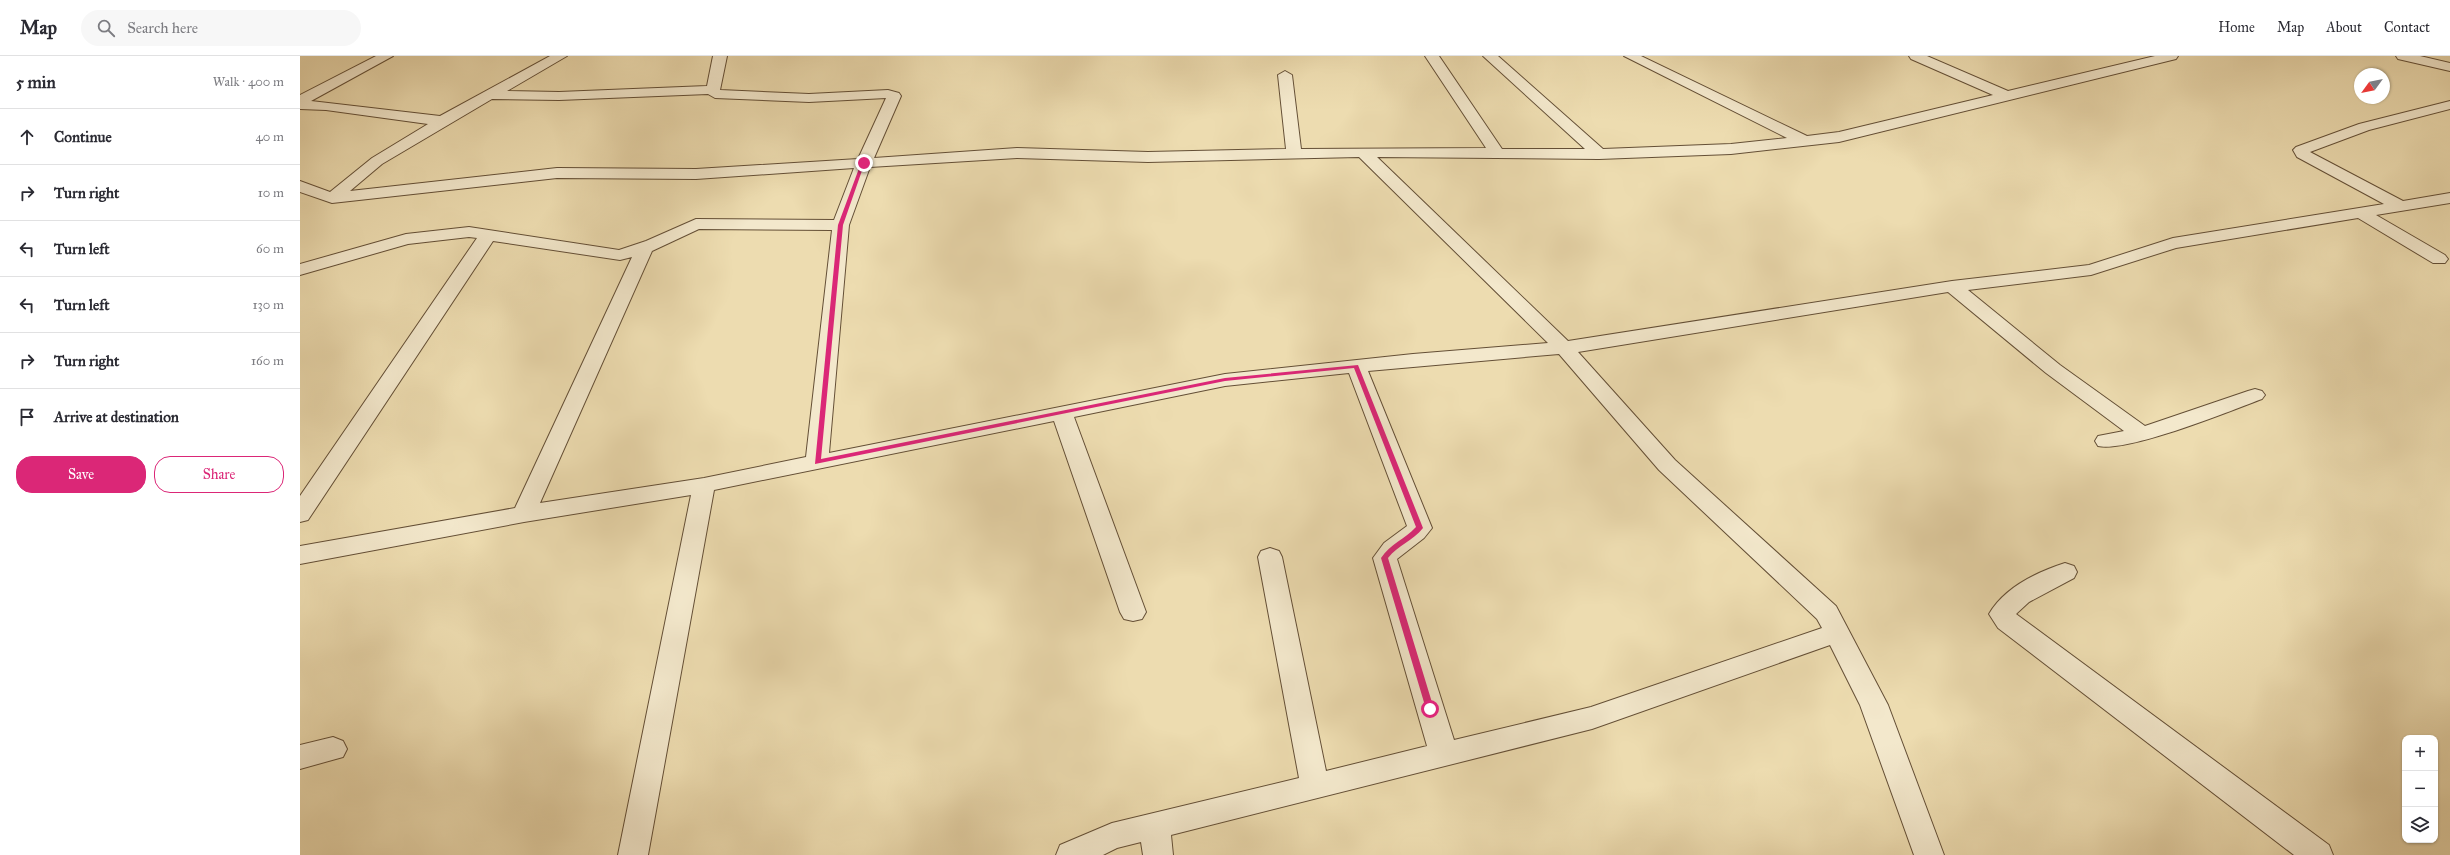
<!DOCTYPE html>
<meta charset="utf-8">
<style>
body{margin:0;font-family:"IM FELL Great Primer",serif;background:#f7f7f7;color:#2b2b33}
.controls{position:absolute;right:12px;bottom:12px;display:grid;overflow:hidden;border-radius:8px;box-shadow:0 1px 3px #0004}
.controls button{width:36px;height:36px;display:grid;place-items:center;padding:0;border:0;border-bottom:1px solid #e1e1e2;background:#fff;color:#2b2b33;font:20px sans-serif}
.compass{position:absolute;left:2054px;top:12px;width:36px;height:36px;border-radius:50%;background:#fff;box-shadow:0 1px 3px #0004;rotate:237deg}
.stop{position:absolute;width:12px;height:12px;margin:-9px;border:3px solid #db2777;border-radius:50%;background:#fff}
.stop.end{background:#db2777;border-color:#fff;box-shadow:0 1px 4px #0008}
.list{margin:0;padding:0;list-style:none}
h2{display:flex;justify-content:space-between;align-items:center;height:52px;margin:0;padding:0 16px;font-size:17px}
h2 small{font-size:13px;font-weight:400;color:#7c7c81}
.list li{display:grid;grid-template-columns:26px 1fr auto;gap:12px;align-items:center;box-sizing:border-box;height:56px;padding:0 16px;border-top:1px solid #e1e1e2}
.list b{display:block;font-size:15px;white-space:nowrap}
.list em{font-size:13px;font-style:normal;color:#7c7c81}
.actions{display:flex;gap:8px;padding:12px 16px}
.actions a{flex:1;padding:9px 0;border:1px solid #db2777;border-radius:16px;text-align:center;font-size:14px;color:#db2777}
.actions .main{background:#db2777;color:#fff}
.icon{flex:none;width:22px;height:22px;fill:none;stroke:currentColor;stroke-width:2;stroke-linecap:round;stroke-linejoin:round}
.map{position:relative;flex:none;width:2150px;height:799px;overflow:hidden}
header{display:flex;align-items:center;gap:24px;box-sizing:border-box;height:56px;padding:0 20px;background:#fff;border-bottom:1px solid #e1e1e2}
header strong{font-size:19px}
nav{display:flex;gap:22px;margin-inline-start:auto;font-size:14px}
.search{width:280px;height:36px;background:#f7f7f7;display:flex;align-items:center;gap:10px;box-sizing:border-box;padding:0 14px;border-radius:22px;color:#7c7c81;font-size:15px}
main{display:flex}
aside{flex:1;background:#fff}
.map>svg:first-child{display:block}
</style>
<header>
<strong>Map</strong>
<div class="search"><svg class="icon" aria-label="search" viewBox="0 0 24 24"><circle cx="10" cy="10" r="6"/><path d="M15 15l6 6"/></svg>Search here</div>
<nav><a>Home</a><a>Map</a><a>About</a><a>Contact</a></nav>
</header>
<main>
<aside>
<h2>5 min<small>Walk · 400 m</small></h2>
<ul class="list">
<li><svg class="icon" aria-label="ahead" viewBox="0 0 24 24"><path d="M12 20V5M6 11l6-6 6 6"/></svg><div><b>Continue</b></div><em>40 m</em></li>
<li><svg class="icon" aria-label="right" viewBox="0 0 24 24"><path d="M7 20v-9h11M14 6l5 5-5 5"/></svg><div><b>Turn right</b></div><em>10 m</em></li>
<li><svg class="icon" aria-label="left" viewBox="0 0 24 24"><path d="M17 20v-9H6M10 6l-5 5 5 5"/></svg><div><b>Turn left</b></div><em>60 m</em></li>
<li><svg class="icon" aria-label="left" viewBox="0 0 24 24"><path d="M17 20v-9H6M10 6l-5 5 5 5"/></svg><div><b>Turn left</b></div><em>130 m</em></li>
<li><svg class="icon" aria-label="right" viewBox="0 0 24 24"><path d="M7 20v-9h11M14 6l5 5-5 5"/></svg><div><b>Turn right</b></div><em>160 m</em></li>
<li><svg class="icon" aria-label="arrive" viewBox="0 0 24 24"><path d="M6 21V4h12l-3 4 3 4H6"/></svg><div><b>Arrive at destination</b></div></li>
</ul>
<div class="actions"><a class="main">Save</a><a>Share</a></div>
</aside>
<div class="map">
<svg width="2150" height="799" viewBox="0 0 2150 799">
<rect width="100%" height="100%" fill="#eddcb0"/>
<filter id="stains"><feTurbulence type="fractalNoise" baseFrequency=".005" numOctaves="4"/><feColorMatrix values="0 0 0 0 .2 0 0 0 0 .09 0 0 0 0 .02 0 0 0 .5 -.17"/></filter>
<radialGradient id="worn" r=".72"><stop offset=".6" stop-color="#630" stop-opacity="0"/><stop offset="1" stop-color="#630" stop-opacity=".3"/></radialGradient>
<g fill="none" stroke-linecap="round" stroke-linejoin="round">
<g stroke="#644f36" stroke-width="2">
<g id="minor">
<path d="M76 0H93L11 45 140 60 250 0H267L207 35 259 36 407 30 413 0H427L420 34 509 38 588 34 599 37 601 40 574 102 717 92 848 96 986 93 978 19 985 15 992 19 1001 93 1186 92 1125 0H1139L1202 93H1285L1183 0H1198L1303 93 1431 88 1487 82 1324 0H1341L1507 80 1539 76 1693 39 1611 3 1609 0H1627L1708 35 1855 0H1878L1876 3 1539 86 1431 98 1299 103 1077 101 1268 285 1652 225 1789 209 1873 182 2084 148 1997 101 1993 94 1996 91 2059 68 2150 45V53L2069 74 2010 96 2103 145 2150 137V147L2076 159 2145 199 2148 203 2145 207H2133L2058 162 1876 192 1791 219 1668 234 1760 309 1845 370 1948 335 1955 333 1962 335 1965 339 1962 343C1930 355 1827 397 1798 390L1795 385 1798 380 1824 375 1746 317 1648 236 1278 296 1375 404 1536 550 1588 649 1644 799H1614L1560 649 1530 589 1292 673 871 779 873 799H843L841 786 817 792 803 799H756L760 789 812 767 999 722 958 501 961 495 970 492 979 495 982 501 1026 715 1127 690 1073 502 1084 487 1107 470 1049 317 925 330 774 361 846 556 842 563 833 565 824 563 820 556 754 365 414 434 348 799H318L391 439 224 466 0 508V490L215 452 332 201 320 204 193 185 8 464 0 466V440L177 182 169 181 108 188 0 219V208L106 178 169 171 319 194 346 185 396 163 534 164 554 112 396 123 257 122 32 147 0 136V125L30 136 72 102 128 68 26 54 0 53V39ZM408 38 415 42 509 46 586 42 558 103 396 113 257 112 50 135 82 108 192 43 259 44ZM1059 101 1248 287 1113 298 925 318 529 397 549 169 570 111 717 102 848 106ZM399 173 532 174 506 401 404 422 240 447 352 195ZM1259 298 1359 414 1517 563 1522 572 1291 651 1154 684 1097 503 1124 482 1132 472 1068 315Z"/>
<polygon points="2096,0 2120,0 2150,7 2150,15 2098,3"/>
<path d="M1765 507 1774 510 1777 516 1774 522 1729 546 1716 558 2029 789 2033 799H1994L1698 572 1689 558C1704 532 1737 516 1765 507Z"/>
<polygon points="33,681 43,685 47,693 43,701 0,713 0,689"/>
</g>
</g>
<use href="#minor" fill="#f3e8cc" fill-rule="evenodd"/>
</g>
<path fill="#db2777" d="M565 106 543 169 521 403 925 322 1058 309 1123 472C1113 485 1098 489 1088 502L1134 653 1133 655H1127L1126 653 1081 502C1090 488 1105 483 1116 471L1054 312 925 325 515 408 538 169 561 107Z"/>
<rect width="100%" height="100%" filter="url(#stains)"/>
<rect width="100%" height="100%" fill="url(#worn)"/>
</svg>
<div class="controls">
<button>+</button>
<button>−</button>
<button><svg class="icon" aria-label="layers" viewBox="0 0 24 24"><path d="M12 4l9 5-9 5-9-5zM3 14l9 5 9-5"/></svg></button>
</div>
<svg class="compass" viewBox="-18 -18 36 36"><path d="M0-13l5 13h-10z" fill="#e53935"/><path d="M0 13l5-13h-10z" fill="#7c7c81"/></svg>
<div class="stop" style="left:1130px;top:653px"></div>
<div class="stop end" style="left:564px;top:107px"></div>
</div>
</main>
